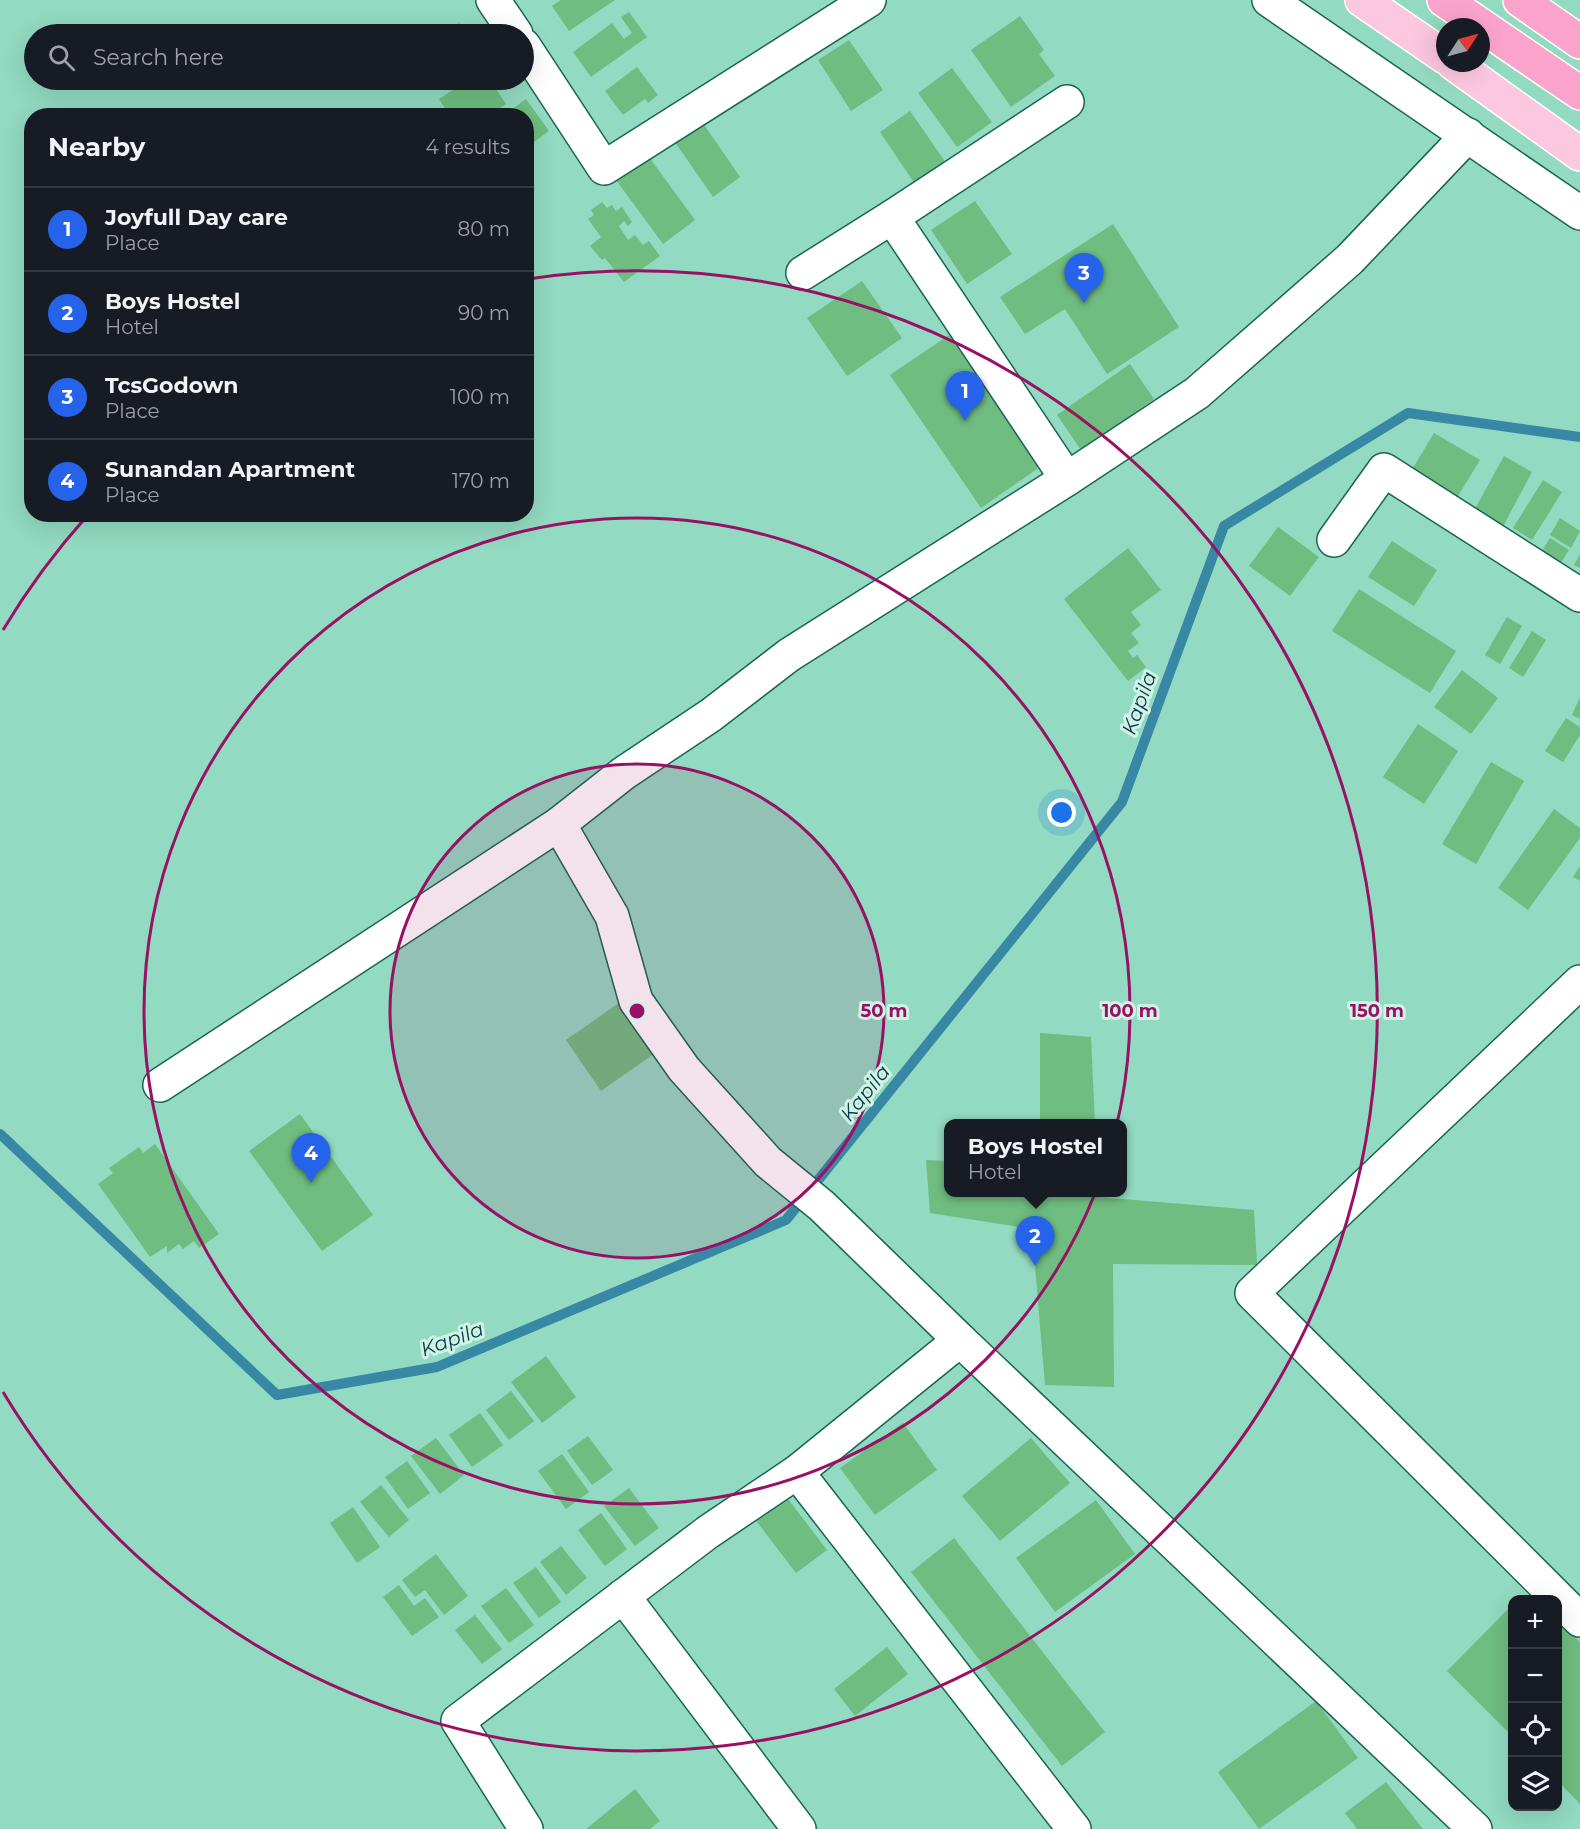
<!DOCTYPE html>
<meta charset="utf-8">
<style>
body{margin:0;font-family:Montserrat,sans-serif;background:#242831;color:#f1f3f6}
.controls{position:absolute;right:18px;bottom:18px;display:grid;overflow:hidden;border-radius:12px;box-shadow:0 6px 24px #0002}
.controls button{width:54px;height:54px;display:grid;place-items:center;padding:0;border:0;border-bottom:2px solid #363941;background:#171b24;color:#f1f3f6;font:30px sans-serif}
.compass{position:absolute;left:1436px;top:18px;width:54px;height:54px;border-radius:50%;background:#171b24;box-shadow:0 6px 24px #0002;rotate:54deg}
.you{position:absolute;left:1062px;top:813px;width:21px;height:21px;margin:-15px;border:4px solid #fff;border-radius:50%;background:#1a73e8;box-shadow:0 0 0 9px #1a73e833}
.badge{display:grid;place-items:center;width:39px;height:39px;border-radius:50%;background:#2563eb;color:#fff;font-size:20px;font-weight:700}
.pin{position:absolute;translate:-50% -50px;filter:drop-shadow(0 2px 3px #0008)}
.pin::after{content:'';position:absolute;top:32px;width:21px;height:18px;background:inherit;clip-path:polygon(0 0,100% 0,50% 100%)}
.popup{position:absolute;left:944px;top:1119px;width:183px;height:78px;box-sizing:border-box;display:grid;place-content:center;border-radius:12px;background:#171b24;filter:drop-shadow(0 2px 4px #0005);font-size:20px;white-space:nowrap;color:#9ea1a6}
.popup b{font-size:22px;color:#f1f3f6}
.popup::after{content:'';position:absolute;left:50%;top:100%;margin-left:-12px;border:12px solid transparent;border-top-color:#171b24}
.list{margin:0;padding:0;list-style:none}
h2{display:flex;justify-content:space-between;align-items:center;height:78px;margin:0;padding:0 24px;font-size:26px}
h2 small{font-size:20px;font-weight:400;color:#9ea1a6}
.list li{display:grid;grid-template-columns:39px 1fr auto;gap:18px;align-items:center;box-sizing:border-box;height:84px;padding:0 24px;border-top:2px solid #363941}
.list b{display:block;font-size:22px;white-space:nowrap}
.list p{margin:0;font-size:20px;white-space:nowrap;color:#9ea1a6}
.list em{font-size:20px;font-style:normal;color:#9ea1a6}
.icon{flex:none;width:33px;height:33px;fill:none;stroke:currentColor;stroke-width:2;stroke-linecap:round;stroke-linejoin:round}
.map{position:relative;flex:none;width:1580px;height:1829px;overflow:hidden}
.search{position:absolute;background:#171b24;box-shadow:0 6px 24px #0002;left:24px;top:24px;width:510px;height:66px;display:flex;align-items:center;gap:15px;box-sizing:border-box;padding:0 21px;border-radius:33px;color:#9ea1a6;font-size:22px}
.panel{position:absolute;background:#171b24;box-shadow:0 6px 24px #0002;left:24px;top:108px;width:510px;height:414px;border-radius:24px}
.map>svg:first-child{display:block}
</style>
<div class="map">
<svg width="1580" height="1829" viewBox="0 0 1580 1829">
<rect width="100%" height="100%" fill="#92dac1"/>
<g fill="none" stroke-linecap="round" stroke-linejoin="round">
<polyline stroke="#3787a5" stroke-width="10" points="0,1134 277,1395 437,1367 786,1220 1122,802 1224,526 1408,413 1580,437"/>
</g>
<g fill="#6fbd81">
<polygon points="561,0 615,0 569,31 552,6"/>
<polygon points="629,12 647,37 591,77 573,52 612,23 624,39 632,33 621,17"/>
<polygon points="1020,16 1044,50 1039,54 1055,76 1011,107 971,50"/>
<polygon points="459,23 467,34 442,34 445,33"/>
<polygon points="849,40 883,90 851,111 818,60"/>
<polygon points="637,67 658,95 648,103 645,99 623,115 605,91"/>
<polygon points="952,68 992,122 957,147 918,93"/>
<polygon points="468,80 490,80 506,104 488,116 450,116 439,99"/>
<polygon points="526,99 549,131 526,148 526,116 503,116"/>
<polygon points="910,111 946,163 915,184 880,132"/>
<polygon points="698,116 740,177 713,197 670,135"/>
<polygon points="649,157 695,220 663,244 616,180"/>
<polygon points="975,201 1012,254 967,284 931,230"/>
<polygon points="602,202 607,208 612,205 616,211 622,207 632,222 628,226 624,221 619,226 628,240 635,235 643,245 649,241 660,256 624,282 605,258 602,260 590,246 601,237 588,219 594,215 591,210"/>
<polygon points="1113,224 1179,327 1107,374 1065,309 1025,334 1000,297"/>
<polygon points="862,281 902,338 847,376 807,318"/>
<polygon points="949,335 1040,467 981,508 890,375"/>
<polygon points="1130,364 1154,399 1081,450 1057,415"/>
<polygon points="1434,433 1480,460 1455,501 1410,473"/>
<polygon points="1504,456 1532,472 1499,534 1470,518"/>
<polygon points="1543,480 1562,492 1532,540 1513,528"/>
<polygon points="1560,518 1580,531 1571,548 1550,535"/>
<polygon points="1278,527 1319,557 1290,596 1249,566"/>
<polygon points="1550,538 1569,550 1552,577 1533,565"/>
<polygon points="1392,541 1437,570 1414,606 1368,577"/>
<polygon points="1128,548 1161,590 1131,612 1141,625 1131,633 1139,643 1128,651 1133,658 1137,655 1146,667 1128,681 1064,599"/>
<polygon points="1580,554 1580,568 1574,565"/>
<polygon points="1359,589 1456,651 1430,693 1332,631"/>
<polygon points="1507,617 1522,626 1500,664 1485,655"/>
<polygon points="1532,631 1546,640 1523,677 1509,668"/>
<polygon points="1462,670 1498,698 1471,734 1434,707"/>
<polygon points="1580,697 1580,719 1572,715"/>
<polygon points="1566,718 1580,727 1580,735 1563,762 1545,751"/>
<polygon points="1418,724 1458,751 1424,804 1383,777"/>
<polygon points="1491,762 1524,781 1476,864 1442,844"/>
<polygon points="1554,809 1580,828 1580,838 1528,910 1498,888"/>
<polygon points="1580,866 1580,881 1573,877"/>
<polygon points="623,1000 658,1051 601,1091 566,1040"/>
<polygon points="1040,1033 1091,1037 1095,1124 1040,1124"/>
<polygon points="300,1114 373,1215 322,1251 249,1151"/>
<polygon points="155,1144 219,1234 199,1248 194,1241 183,1249 179,1244 167,1253 167,1246 150,1257 98,1184 113,1173 109,1168 139,1147 143,1153"/>
<polygon points="926,1160 948,1161 948,1192 1099,1192 1099,1197 1254,1210 1257,1265 1113,1264 1114,1387 1045,1385 1035,1266 1026,1228 930,1213"/>
<polygon points="546,1356 576,1397 542,1423 511,1382"/>
<polygon points="511,1391 534,1421 509,1440 486,1410"/>
<polygon points="480,1413 503,1445 472,1467 449,1435"/>
<polygon points="903,1423 937,1470 875,1515 840,1468"/>
<polygon points="588,1436 613,1470 592,1485 567,1451"/>
<polygon points="436,1438 464,1475 440,1494 411,1456"/>
<polygon points="1031,1438 1070,1483 1000,1541 962,1496"/>
<polygon points="562,1454 589,1492 566,1509 538,1471"/>
<polygon points="407,1461 430,1493 408,1509 385,1477"/>
<polygon points="381,1485 409,1520 389,1537 360,1502"/>
<polygon points="629,1488 659,1528 635,1546 604,1506"/>
<polygon points="785,1495 827,1550 796,1573 754,1518"/>
<polygon points="1096,1500 1135,1554 1055,1612 1016,1558"/>
<polygon points="353,1507 380,1547 357,1563 330,1523"/>
<polygon points="601,1513 627,1549 605,1566 578,1530"/>
<polygon points="954,1538 1105,1732 1062,1766 911,1572"/>
<polygon points="561,1546 587,1578 566,1595 540,1562"/>
<polygon points="436,1554 468,1596 444,1615 425,1590 415,1597 402,1580"/>
<polygon points="536,1567 561,1602 539,1618 513,1583"/>
<polygon points="399,1585 414,1606 425,1598 439,1617 412,1636 383,1597"/>
<polygon points="506,1588 534,1625 509,1643 481,1606"/>
<polygon points="1511,1606 1512,1608 1512,1736 1447,1671"/>
<polygon points="475,1615 502,1649 482,1664 455,1630"/>
<polygon points="1558,1620 1580,1642 1580,1804 1558,1781"/>
<polygon points="887,1647 908,1674 855,1716 834,1689"/>
<polygon points="1316,1701 1358,1758 1259,1829 1218,1772"/>
<polygon points="1386,1782 1423,1829 1357,1829 1345,1813"/>
<polygon points="635,1789 660,1821 650,1829 586,1829"/>
</g>
<g fill="none" stroke-linecap="round" stroke-linejoin="round">
<g stroke="#186651" stroke-width="36">
<g id="minor">
<polyline points="493,0 516,34"/>
<polyline points="1269,0 1580,213"/>
<polyline points="524,46 604,168 869,0"/>
<polyline points="1067,102 892,217 1067,479"/>
<polyline points="803,273 892,217"/>
<polyline points="1334,540 1384,470 1580,595"/>
<polyline points="1580,982 1252,1293 1580,1620"/>
<polyline points="160,1085 559,824"/>
<polyline points="960,1340 822,1206 768,1162 684,1069 636,1001 612,916 559,824 624,773 711,715 789,655 1067,479 1197,393 1350,259 1468,135"/>
<polyline points="797,1472 1074,1829"/>
<polyline points="623,1596 799,1829"/>
<polyline points="526,1829 458,1721 708,1532 797,1472 960,1340 1475,1829"/>
</g>
</g>
<g stroke="#fff" stroke-width="36">
<g id="major">
<polyline points="1362,0 1445,57"/>
<polyline points="1453,63 1580,154"/>
</g>
</g>
<g stroke="#fff" stroke-width="36">
<g id="highway">
<polyline points="1444,0 1580,93"/>
<polyline points="1520,0 1580,42"/>
</g>
</g>
<use href="#minor" stroke="#fff" stroke-width="33"/>
<use href="#major" stroke="#fcc8e0" stroke-width="33"/>
<use href="#highway" stroke="#faa4cc" stroke-width="33"/>
</g>
<circle cx="637" cy="1011" r="247" fill="#991165" fill-opacity=".12"/>
<g fill="none" stroke="#991165" stroke-width="3">
<circle cx="637" cy="1011" r="247"/>
<circle cx="637" cy="1011" r="493"/>
<path d="M3 630A740 740 0 0 1 87 516M528 279A740 740 0 1 1 3 1392"/>
</g>
<g text-anchor="middle" dominant-baseline="central" stroke-width="6" stroke-linejoin="round" paint-order="stroke">
<g font-size="20" font-style="italic" fill="#08394c" stroke="#d0f3e5">
<text transform="translate(1139 703) rotate(-70)">Kapila</text>
<text transform="translate(865 1093) rotate(-51)">Kapila</text>
<text transform="translate(452 1339) rotate(-20)">Kapila</text>
</g>
</g>
<circle cx="637" cy="1011" r="9" fill="#991165" stroke="#d0f3e5" stroke-width="3"/>
<g font-size="18" text-anchor="middle" font-weight="bold" fill="#991165" stroke="#d0f3e5" stroke-width="6" stroke-linejoin="round" paint-order="stroke">
<text x="884" y="1017">50 m</text>
<text x="1130" y="1017">100 m</text>
<text x="1377" y="1017">150 m</text>
</g>
</svg>
<div class="controls">
<button>+</button>
<button>−</button>
<button><svg class="icon" aria-label="locate" viewBox="0 0 24 24"><circle cx="12" cy="12" r="6"/><path d="M12 2v4M12 18v4M2 12h4M18 12h4"/></svg></button>
<button><svg class="icon" aria-label="layers" viewBox="0 0 24 24"><path d="M12 4l9 5-9 5-9-5zM3 14l9 5 9-5"/></svg></button>
</div>
<svg class="compass" viewBox="-18 -18 36 36"><path d="M0-13l5 13h-10z" fill="#e53935"/><path d="M0 13l5-13h-10z" fill="#9ea1a6"/></svg>
<div class="you"></div>
<div class="pin badge" style="left:965px;top:421px">1</div>
<div class="pin badge" style="left:1035px;top:1266px">2</div>
<div class="popup"><b>Boys Hostel</b>Hotel</div>
<div class="pin badge" style="left:1084px;top:303px">3</div>
<div class="pin badge" style="left:311px;top:1183px">4</div>
<div class="search"><svg class="icon" aria-label="search" viewBox="0 0 24 24"><circle cx="10" cy="10" r="6"/><path d="M15 15l6 6"/></svg>Search here</div>
<section class="panel">
<h2>Nearby<small>4 results</small></h2>
<ul class="list">
<li><span class="badge">1</span><div><b>Joyfull Day care</b><p>Place</p></div><em>80 m</em></li>
<li><span class="badge">2</span><div><b>Boys Hostel</b><p>Hotel</p></div><em>90 m</em></li>
<li><span class="badge">3</span><div><b>TcsGodown</b><p>Place</p></div><em>100 m</em></li>
<li><span class="badge">4</span><div><b>Sunandan Apartment</b><p>Place</p></div><em>170 m</em></li>
</ul>
</section>
</div>
